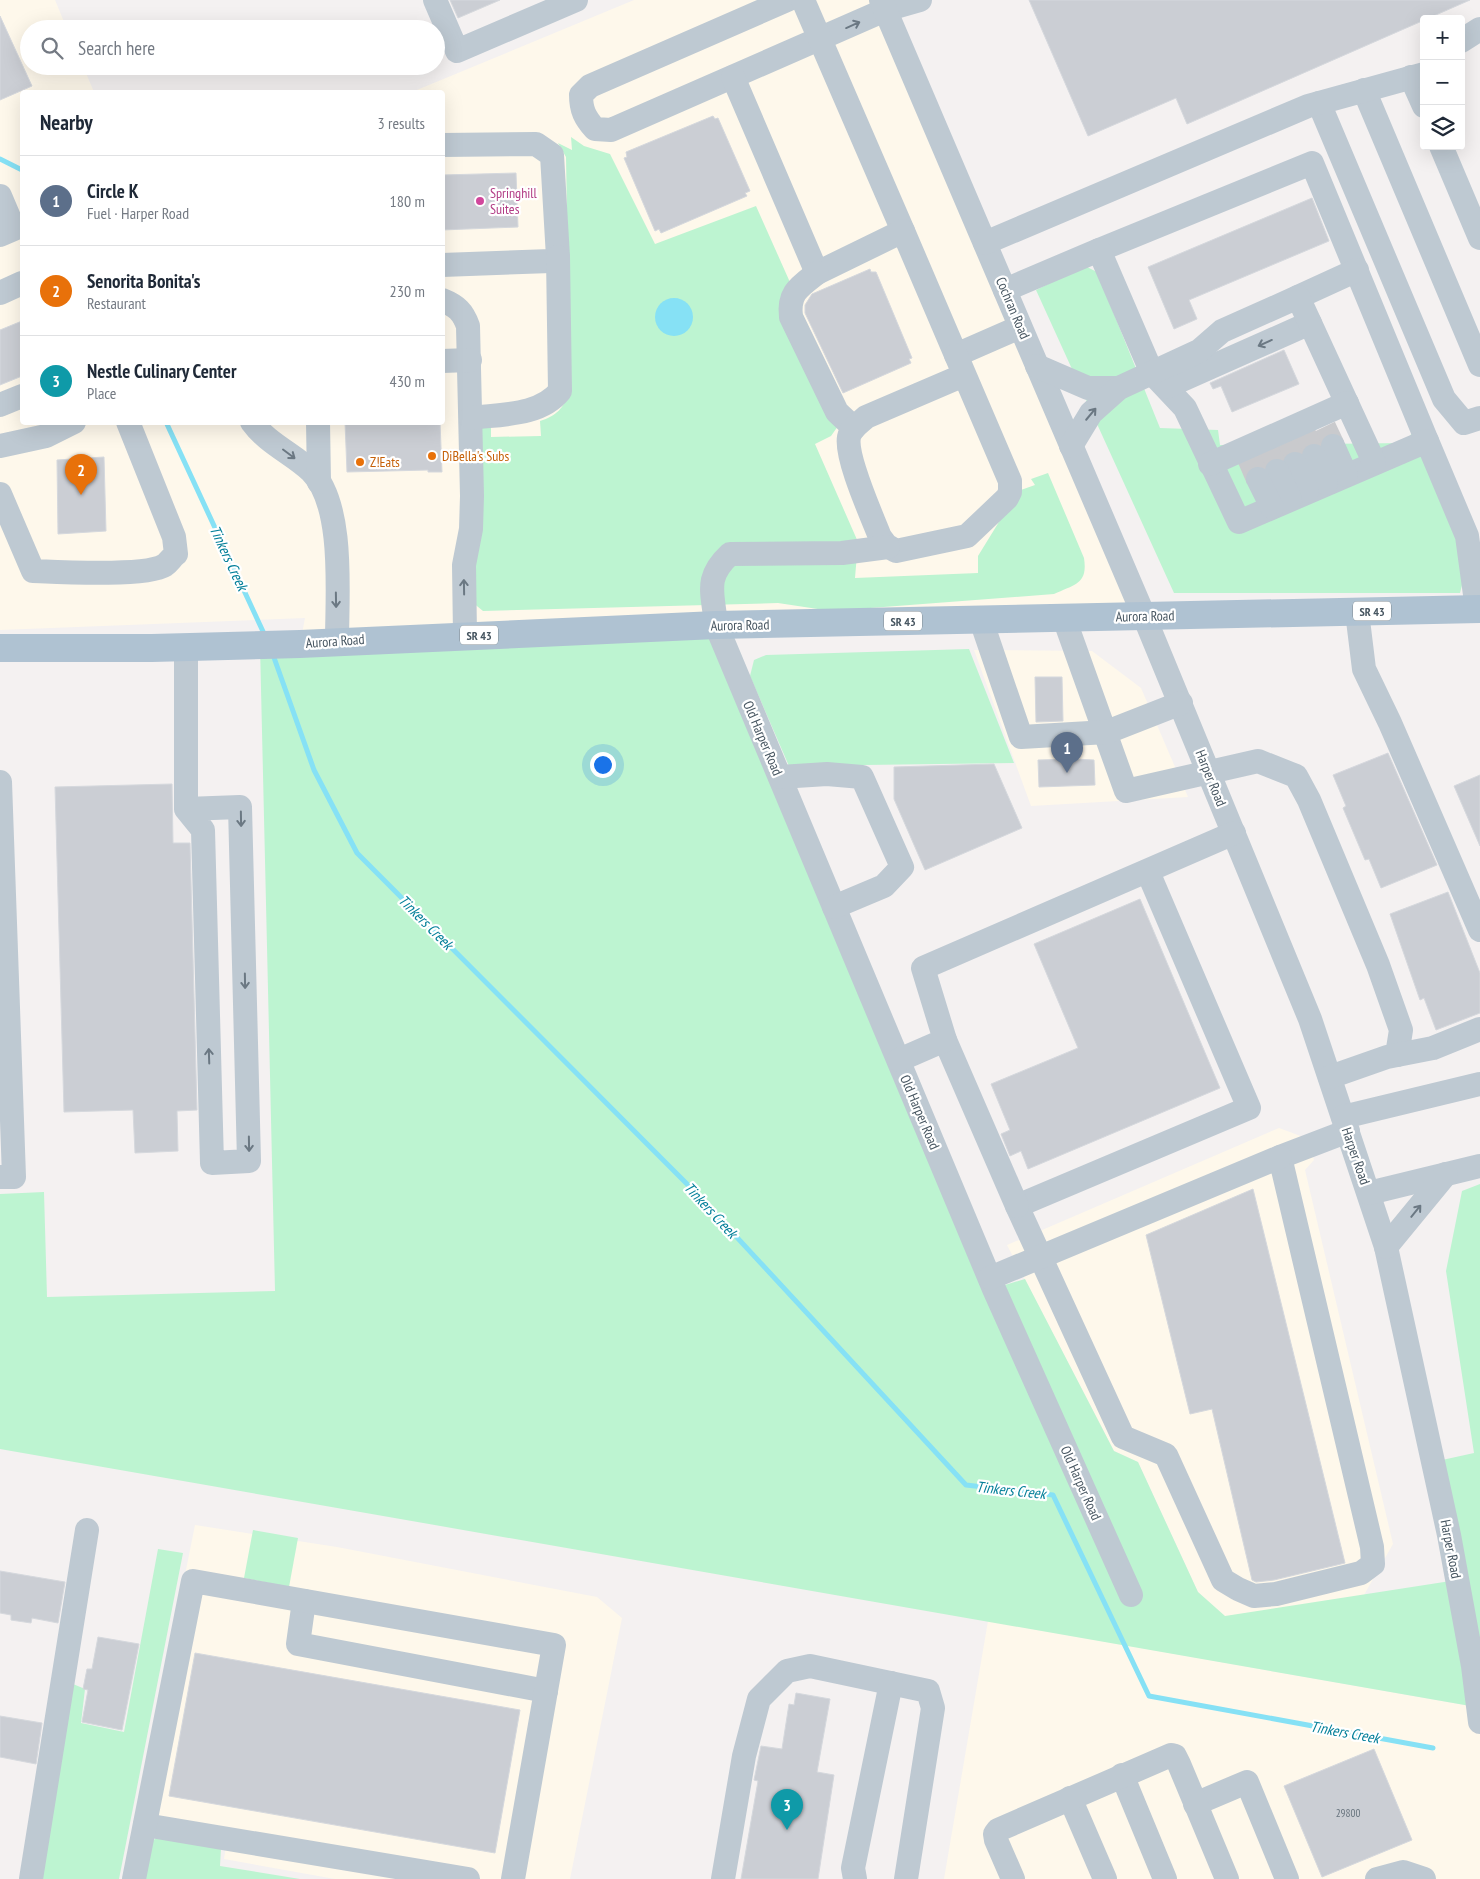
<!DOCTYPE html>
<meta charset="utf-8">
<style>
body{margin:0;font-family:"PT Sans Narrow",sans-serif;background:#f6f6f7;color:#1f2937}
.controls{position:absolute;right:15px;top:15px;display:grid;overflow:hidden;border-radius:5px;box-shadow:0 5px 20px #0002}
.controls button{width:45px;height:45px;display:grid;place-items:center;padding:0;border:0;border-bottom:1px solid #e0e1e3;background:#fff;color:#1f2937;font:25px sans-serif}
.you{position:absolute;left:602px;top:764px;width:18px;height:18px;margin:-12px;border:4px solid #fff;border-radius:50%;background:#1a73e8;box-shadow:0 0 0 8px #1a73e833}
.badge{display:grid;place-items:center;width:32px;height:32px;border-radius:50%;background:#b45309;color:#fff;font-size:16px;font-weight:700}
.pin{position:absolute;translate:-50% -41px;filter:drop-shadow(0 1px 2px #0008)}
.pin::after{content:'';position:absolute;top:26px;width:18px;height:15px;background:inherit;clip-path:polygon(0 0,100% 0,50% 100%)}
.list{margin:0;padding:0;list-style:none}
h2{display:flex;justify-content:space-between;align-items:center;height:65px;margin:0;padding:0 20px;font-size:21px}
h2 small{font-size:16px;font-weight:400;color:#747a83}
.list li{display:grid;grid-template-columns:32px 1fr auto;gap:15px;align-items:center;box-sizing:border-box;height:90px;padding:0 20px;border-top:1px solid #e0e1e3}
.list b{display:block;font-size:19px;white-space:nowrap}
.list p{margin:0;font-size:16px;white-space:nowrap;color:#747a83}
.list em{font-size:16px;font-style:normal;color:#747a83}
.icon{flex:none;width:28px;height:28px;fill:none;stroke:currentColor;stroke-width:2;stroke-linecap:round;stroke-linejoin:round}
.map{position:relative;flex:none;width:1480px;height:1879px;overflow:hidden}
.search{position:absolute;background:#fff;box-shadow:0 5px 20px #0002;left:20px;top:20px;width:425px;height:55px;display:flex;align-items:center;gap:12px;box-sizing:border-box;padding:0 18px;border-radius:28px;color:#747a83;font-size:19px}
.panel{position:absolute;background:#fff;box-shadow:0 5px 20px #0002;left:20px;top:90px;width:425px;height:335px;border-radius:5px}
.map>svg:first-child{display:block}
</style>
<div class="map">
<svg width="1480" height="1879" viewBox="0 0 1480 1879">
<rect width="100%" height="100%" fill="#f4f1f1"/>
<g fill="#fef8eb">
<polygon points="0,0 55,0 67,29 29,29 29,66 83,66 94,92 22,92 22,422 442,422 442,92 387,92 412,92 634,0 881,0 1144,616 300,644 305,618 0,630"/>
<polygon points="974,650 1092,651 1141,688 1188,797 1031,806"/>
<polygon points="1279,1128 1306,1138 1314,1160 1305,1170 1393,1544 1364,1595 1225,1617 1198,1592 1138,1462 1114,1451 1007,1245"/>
<polygon points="195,1525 337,1547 597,1597 622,1618 570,1879 335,1879 224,1859 226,1846 134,1830"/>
<polygon points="988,1621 1476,1707 1480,1729 1480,1879 944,1879"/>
</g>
<g fill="#bdf4d1">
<path d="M571 137 584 146 610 154 655 244 756 206 793 289 843 419 831 436 815 444 858 542 855 578 978 573V556L1018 491 1035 485 1031 479 1048 473 1084 558C1088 584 1075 584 1054 594L831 611 778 603 483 611 472 602 482 426 491 422V437L541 436 540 421C557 416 563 408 570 392L566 157 558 143 572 150Z"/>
<polygon points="1085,266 1097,272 1160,428 1218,430 1220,445 1408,443 1412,431 1457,536 1465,573 1460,593 1174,593 1036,290"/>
<polygon points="716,625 995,1288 1025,1279 1114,1451 1138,1462 1198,1592 1225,1616 1457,1580 1433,1462 1474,1453 1446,1271 1462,1191 1480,1184 1480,1729 1476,1707 0,1449 0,1194 44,1192 47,1297 275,1291 260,645"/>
<polygon points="969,649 1014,763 789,766 750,676 754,660 766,655"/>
<polygon points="253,1530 298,1538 289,1587 244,1578"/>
<polygon points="158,1549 183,1553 119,1879 37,1879 73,1684 85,1689 81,1723 124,1732"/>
<polygon points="160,1835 221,1848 220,1866 300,1879 139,1879 146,1846"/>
</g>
<circle fill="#86e1f5" cx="674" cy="317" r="19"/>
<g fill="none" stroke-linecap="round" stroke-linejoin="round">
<g stroke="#86e1f5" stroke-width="5">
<polyline points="0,159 22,170"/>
<polyline points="166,422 266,638"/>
<polyline points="272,652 314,770 357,853 695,1192 966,1485 1053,1495 1149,1696 1433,1748"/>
</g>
</g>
<g fill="#cbced4" stroke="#d5d8dd">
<polygon points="450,0 500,0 458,18"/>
<polygon points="1029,0 1470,0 1187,124 1176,98 1088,136"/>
<polygon points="0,16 32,86 0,100"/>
<polygon points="713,116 715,119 718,118 750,191 745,193 747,196 661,233 659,229 655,231 624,158 627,157 626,152"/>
<polygon points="516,173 518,227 442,230 442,175"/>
<polygon points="1312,198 1329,241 1189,300 1197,319 1174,329 1148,267"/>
<polygon points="870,269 871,272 876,272 912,358 909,359 911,363 843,393 805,313 805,305 812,294"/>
<polygon points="22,321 22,376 0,385 0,330"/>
<polygon points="1284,350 1299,384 1232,412 1221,386 1213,389 1210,383"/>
<polygon points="345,422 440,422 442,472 428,472 428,470 347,472"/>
<polygon points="104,457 106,531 58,534 57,460"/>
<polygon points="1035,677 1062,677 1063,721 1036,722"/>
<polygon points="1388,753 1437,865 1381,888 1369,859 1365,860 1343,808 1346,806 1333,775"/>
<polygon points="1074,759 1094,760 1095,785 1039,787 1038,760"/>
<polygon points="994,764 1022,828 925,870 894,799 894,767"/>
<polygon points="1480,775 1480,846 1454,786"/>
<polygon points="172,784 173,843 190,843 197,1110 177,1111 178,1151 135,1153 133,1110 64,1112 55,787"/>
<polygon points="1448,892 1480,973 1480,1013 1436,1030 1424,998 1420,1000 1390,914"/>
<polygon points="1140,899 1220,1088 1028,1169 1021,1151 1010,1156 1001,1134 1010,1130 991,1084 1078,1048 1034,944"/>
<polygon points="1253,1189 1345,1563 1274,1580 1256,1582 1252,1580 1212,1409 1190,1414 1146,1235"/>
<polygon points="0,1571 65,1582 58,1623 32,1618 31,1623 11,1620 11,1615 0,1613"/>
<polygon points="98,1637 139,1644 122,1730 82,1722 88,1690 83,1689 87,1669 92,1669"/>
<polygon points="195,1653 520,1710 495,1853 169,1796"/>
<polygon points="796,1693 830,1699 817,1772 834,1775 818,1879 741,1879 758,1781 754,1780 761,1746 782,1749 789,1704 794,1705"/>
<polygon points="0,1716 42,1723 36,1764 0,1757"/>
<polygon points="1374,1749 1412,1840 1322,1877 1284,1786"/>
</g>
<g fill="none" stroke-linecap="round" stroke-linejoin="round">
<g stroke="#c9cacd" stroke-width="24" stroke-dasharray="24 12" stroke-linecap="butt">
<polyline points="1324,427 1333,446"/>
<polyline points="1304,434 1314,456"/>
<polyline points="1285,443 1295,464"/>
<polyline points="1267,450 1277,471"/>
<polyline points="1249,458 1258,479"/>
</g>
<g stroke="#bec9d2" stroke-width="24">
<polyline points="435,0 457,51 576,0"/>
<path d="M787 0 590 86 581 95C581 110 585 118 595 129L611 130 885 10 920 0"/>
<polyline points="803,0 903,231"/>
<polyline points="881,0 1144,616 1310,1019 1386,1247 1449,1535 1473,1666 1480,1722"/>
<polyline points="1461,41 1480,29"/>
<polyline points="733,77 817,273 903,231 956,355 1020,327"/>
<polyline points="1411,77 1424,106"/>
<polyline points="1364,90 1480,365"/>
<polyline points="1319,103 1444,399 1464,423 1480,418"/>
<polyline points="442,145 536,144 552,155 558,257 551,261 442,265"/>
<polyline points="1441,146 1480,238"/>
<polyline points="0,196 14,229 0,235"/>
<polyline points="985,243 1308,106 1424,74"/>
<polyline points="1099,250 1312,163 1427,441"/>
<path d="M817 273C799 287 788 293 791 317L837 412 854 428"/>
<polyline points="1005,290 1099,250 1152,373 1185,408 1239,522 1427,441 1467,536 1477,609"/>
<polyline points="0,293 22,283"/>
<polyline points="1298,297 1357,270"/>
<path d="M442 300C457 306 463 312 468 326L472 496 471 529 464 565 465 635"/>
<path d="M956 355 1010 481V492L1007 498 967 536 896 551 886 545 880 537C872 516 845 457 849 437 851 428 860 423 866 417L964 375"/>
<polyline points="442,361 470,360"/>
<polyline points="1037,366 1088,388 1119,388"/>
<polyline points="1166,387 1310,323"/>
<polyline points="0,405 22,396"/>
<path d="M471 418C501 414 540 416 560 391L558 257"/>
<path d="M252 422C267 443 293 454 311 471 345 505 337 595 337 641"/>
<polyline points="318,422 319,482"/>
<polyline points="0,446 46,436 74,422"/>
<polyline points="1071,446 1091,413 1119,388 1199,351 1222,331 1298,297 1374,462"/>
<polyline points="1333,446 1346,475"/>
<polyline points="1314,456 1326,483"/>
<polyline points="1210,464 1347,403"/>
<polyline points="1295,464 1307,491"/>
<polyline points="1277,471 1290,499"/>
<polyline points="1258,479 1272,507"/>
<path d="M0 494 33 571C58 572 146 577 165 565 169 562 172 557 176 554L174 537 128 422"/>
<path d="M888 547 842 553 730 554C704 578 713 592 716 625L994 1289 1131 1595"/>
<polyline points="1357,612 1364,669 1390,723 1480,930"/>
<polyline points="1064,618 1126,791 1258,761 1296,776 1309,800 1378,965 1401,1030 1397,1055"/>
<polyline points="981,620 1021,737 1107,732 1181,703"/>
<polyline points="780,777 827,774 862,777 902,867 884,886 834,907"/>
<polyline points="0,782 14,1177 0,1177"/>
<polyline points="186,809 240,807 249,1161 212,1163 203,830 186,809 186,647"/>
<polyline points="1148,872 1249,1108 1017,1206 1123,1437 1166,1455 1223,1580 1238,1589 1254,1596 1276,1594 1361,1573 1373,1564 1372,1547 1280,1157 1348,1131"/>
<polyline points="945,1040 1017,1206"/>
<polyline points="899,1060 945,1040 923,968 1234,833"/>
<polyline points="1330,1077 1387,1057 1433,1048 1480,1029"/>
<polyline points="1343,1117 1480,1084"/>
<polyline points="1369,1193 1480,1166"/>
<polyline points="1386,1247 1446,1174"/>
<polyline points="990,1278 1280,1157"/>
<polyline points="304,1601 298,1644 546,1691"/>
<polyline points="1122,1775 1165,1879"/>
<polyline points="1070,1798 1105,1879"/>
<polyline points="1195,1804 1247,1782 1287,1879"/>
<polyline points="145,1825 468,1879"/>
<polyline points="31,1879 87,1530"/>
<polyline points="134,1879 193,1581 554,1645 513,1879"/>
<polyline points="723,1879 744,1756 759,1699 787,1671 810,1666 928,1691 933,1708 906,1879"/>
<polyline points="855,1879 853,1868 891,1683"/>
<polyline points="1013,1879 996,1840 995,1834 998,1830 1171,1755 1175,1756 1179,1764 1227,1879"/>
<polyline points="1377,1879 1403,1872 1424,1879"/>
</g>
<polyline stroke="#afc2d2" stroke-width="28" points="0,648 152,648 300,644 716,625 1480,609"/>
</g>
<defs><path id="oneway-shaft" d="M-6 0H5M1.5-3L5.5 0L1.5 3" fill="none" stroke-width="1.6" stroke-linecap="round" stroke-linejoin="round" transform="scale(1.25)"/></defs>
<g stroke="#6b7883">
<use href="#oneway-shaft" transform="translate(853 25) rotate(-24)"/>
<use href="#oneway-shaft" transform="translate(1265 343) rotate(156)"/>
<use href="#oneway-shaft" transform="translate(1091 414) rotate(-50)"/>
<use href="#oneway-shaft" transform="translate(289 454) rotate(37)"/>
<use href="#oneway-shaft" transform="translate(464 587) rotate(-91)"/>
<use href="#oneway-shaft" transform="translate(336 600) rotate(89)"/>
<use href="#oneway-shaft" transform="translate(241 819) rotate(89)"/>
<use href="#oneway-shaft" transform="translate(245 981) rotate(89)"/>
<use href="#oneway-shaft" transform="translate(209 1056) rotate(-92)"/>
<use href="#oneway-shaft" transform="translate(249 1144) rotate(89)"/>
<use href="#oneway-shaft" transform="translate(1416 1211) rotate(-51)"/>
</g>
<circle fill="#d1479c" stroke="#fff" stroke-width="2" cx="480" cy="201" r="5"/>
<g fill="#e8710a" stroke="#fff" stroke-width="2">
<circle cx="432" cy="456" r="5"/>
<circle cx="360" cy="462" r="5"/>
</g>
<g text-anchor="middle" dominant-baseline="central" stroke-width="4.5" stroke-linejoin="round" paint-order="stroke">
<g font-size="11" fill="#68747e">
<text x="1348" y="1813">29800</text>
</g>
<g fill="#fff" stroke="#7e8990" stroke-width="1">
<rect x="1353" y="601.5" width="38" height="19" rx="4"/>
<rect x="884" y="611.5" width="38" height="19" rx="4"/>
<rect x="460" y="625.5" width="38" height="19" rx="4"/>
</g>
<g font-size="12" font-weight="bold" fill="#475661">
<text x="1372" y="611">SR 43</text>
<text x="903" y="621">SR 43</text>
<text x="479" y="635">SR 43</text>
</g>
<g font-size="14" fill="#b23c85" stroke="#fff" text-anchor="start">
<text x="490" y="193">Springhill<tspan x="490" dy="16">Suites</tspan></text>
</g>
<g font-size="14" fill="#475661" stroke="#fff">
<text transform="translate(1013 308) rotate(67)">Cochran Road</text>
<text transform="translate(1145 616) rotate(-1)">Aurora Road</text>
<text transform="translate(740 625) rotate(-1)">Aurora Road</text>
<text transform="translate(335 641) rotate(-4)">Aurora Road</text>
<text transform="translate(763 738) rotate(67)">Old Harper Road</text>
<text transform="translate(1211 778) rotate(68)">Harper Road</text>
<text transform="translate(920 1112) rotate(67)">Old Harper Road</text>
<text transform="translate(1356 1156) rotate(71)">Harper Road</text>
<text transform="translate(1081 1483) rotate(66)">Old Harper Road</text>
<text transform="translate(1451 1549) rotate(79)">Harper Road</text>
</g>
<g font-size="14" fill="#c56008" stroke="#fff" text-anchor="start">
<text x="442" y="456">DiBella's Subs</text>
<text x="370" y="462">Z!Eats</text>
</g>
<g font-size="15" font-style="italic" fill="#037f99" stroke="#fff">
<text transform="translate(229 558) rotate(65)">Tinkers Creek</text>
<text transform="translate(426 922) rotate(45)">Tinkers Creek</text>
<text transform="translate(711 1210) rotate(47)">Tinkers Creek</text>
<text transform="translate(1011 1490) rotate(6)">Tinkers Creek</text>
<text transform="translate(1345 1732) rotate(10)">Tinkers Creek</text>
</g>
</g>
</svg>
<div class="controls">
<button>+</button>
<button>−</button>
<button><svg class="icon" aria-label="layers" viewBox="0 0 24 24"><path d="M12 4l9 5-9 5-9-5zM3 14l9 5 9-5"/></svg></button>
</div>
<div class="you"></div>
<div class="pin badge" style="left:1067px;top:773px;background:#5c6f8a">1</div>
<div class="pin badge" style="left:81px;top:495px;background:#e8710a">2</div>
<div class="pin badge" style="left:787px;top:1830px;background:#0f9aa8">3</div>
<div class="search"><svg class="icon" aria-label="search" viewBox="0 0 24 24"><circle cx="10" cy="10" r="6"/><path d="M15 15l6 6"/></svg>Search here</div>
<section class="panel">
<h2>Nearby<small>3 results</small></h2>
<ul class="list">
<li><span class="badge" style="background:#5c6f8a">1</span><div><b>Circle K</b><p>Fuel · Harper Road</p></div><em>180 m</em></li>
<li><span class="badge" style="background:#e8710a">2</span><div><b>Senorita Bonita's</b><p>Restaurant</p></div><em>230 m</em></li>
<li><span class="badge" style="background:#0f9aa8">3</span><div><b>Nestle Culinary Center</b><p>Place</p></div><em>430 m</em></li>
</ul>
</section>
</div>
